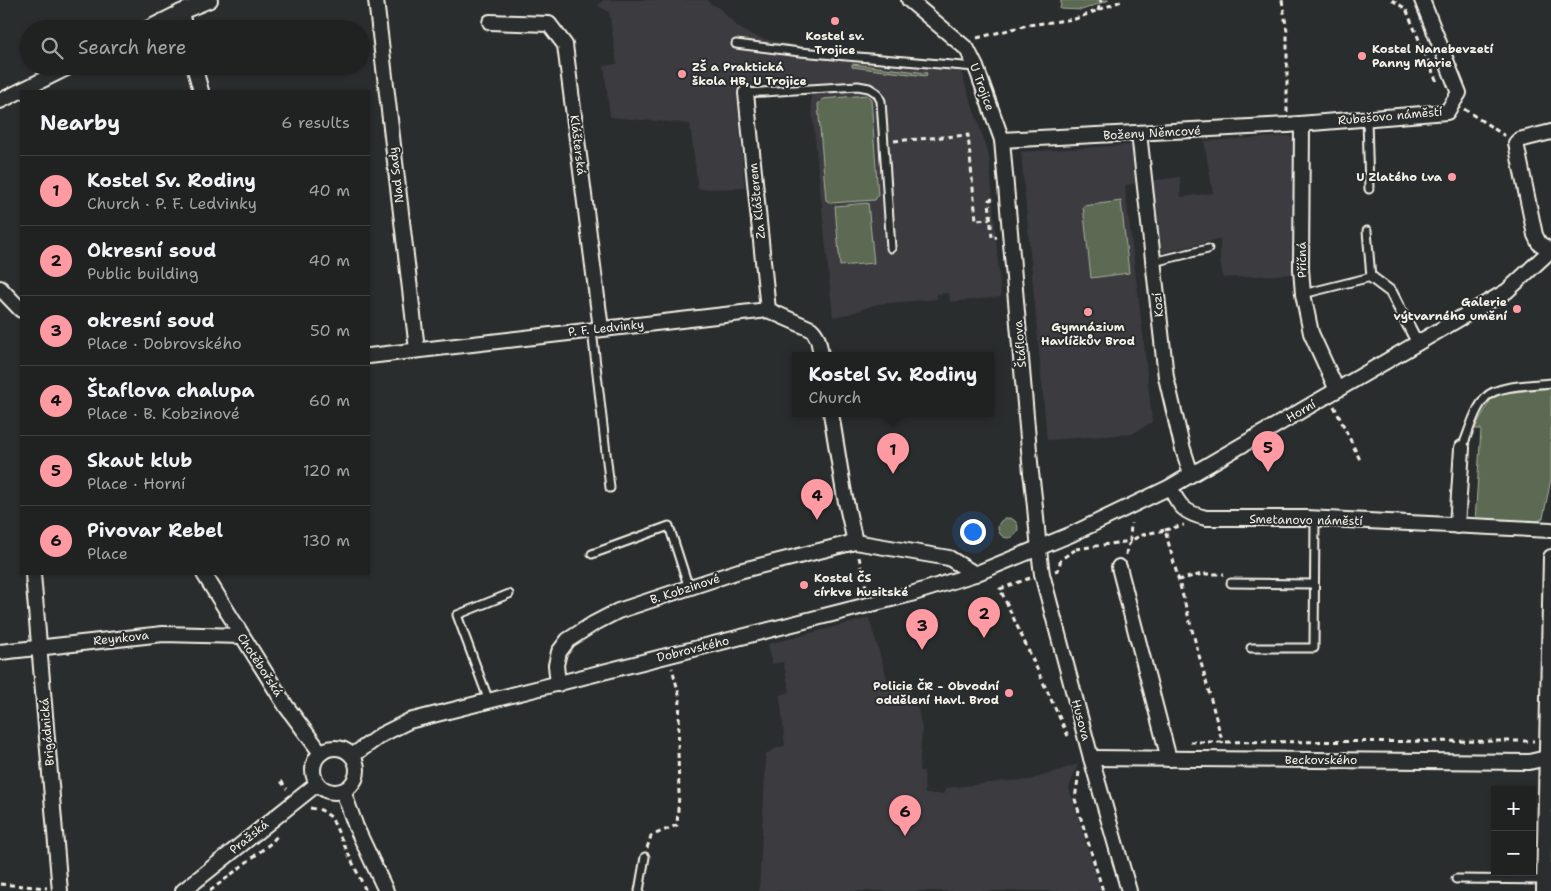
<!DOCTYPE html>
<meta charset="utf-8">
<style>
body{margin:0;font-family:"Shantell Sans",sans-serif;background:#282a2a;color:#f1f3f6}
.controls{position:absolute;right:15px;bottom:15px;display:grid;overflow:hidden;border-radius:0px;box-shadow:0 1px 4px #0004}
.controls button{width:45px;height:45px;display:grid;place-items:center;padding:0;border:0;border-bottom:1px solid #3d3f40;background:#202222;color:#f1f3f6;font:25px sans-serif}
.you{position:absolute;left:972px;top:531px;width:18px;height:18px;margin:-12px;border:4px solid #fff;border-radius:50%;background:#1a73e8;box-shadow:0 0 0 8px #1a73e833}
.badge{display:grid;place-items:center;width:32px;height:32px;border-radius:50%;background:#ff9aa2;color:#111;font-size:16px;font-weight:700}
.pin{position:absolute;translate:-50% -41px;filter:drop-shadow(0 1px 2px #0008)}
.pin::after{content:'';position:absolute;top:26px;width:18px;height:15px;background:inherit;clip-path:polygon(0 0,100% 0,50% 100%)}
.popup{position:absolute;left:792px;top:352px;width:202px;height:65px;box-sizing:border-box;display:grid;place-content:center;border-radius:0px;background:#202222;filter:drop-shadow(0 1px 4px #0005);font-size:16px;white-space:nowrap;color:#a2a4a5}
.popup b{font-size:19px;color:#f1f3f6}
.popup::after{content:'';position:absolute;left:50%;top:100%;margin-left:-10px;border:10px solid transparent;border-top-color:#202222}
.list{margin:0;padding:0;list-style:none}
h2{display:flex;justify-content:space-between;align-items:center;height:65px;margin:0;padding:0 20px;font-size:21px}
h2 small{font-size:16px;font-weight:400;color:#a2a4a5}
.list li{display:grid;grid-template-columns:32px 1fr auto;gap:15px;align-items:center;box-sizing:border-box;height:70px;padding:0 20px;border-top:1px solid #3d3f40}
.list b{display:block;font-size:19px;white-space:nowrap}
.list p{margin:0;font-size:16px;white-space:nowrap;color:#a2a4a5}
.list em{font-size:16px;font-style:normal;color:#a2a4a5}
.icon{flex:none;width:28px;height:28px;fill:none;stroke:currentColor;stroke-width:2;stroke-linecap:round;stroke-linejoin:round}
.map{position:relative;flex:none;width:1551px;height:891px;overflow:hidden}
.search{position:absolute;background:#202222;box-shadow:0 1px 4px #0004;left:20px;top:20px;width:350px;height:55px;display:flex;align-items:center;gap:12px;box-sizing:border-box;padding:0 18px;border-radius:28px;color:#a2a4a5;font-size:19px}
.panel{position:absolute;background:#202222;box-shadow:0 1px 4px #0004;left:20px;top:90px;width:350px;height:485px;border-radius:0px}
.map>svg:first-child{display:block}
</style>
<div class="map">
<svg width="1551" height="891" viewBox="0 0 1551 891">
<rect width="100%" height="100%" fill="#2a2d2e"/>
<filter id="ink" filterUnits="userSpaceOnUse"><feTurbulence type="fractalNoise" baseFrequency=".02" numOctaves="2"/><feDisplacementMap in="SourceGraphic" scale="10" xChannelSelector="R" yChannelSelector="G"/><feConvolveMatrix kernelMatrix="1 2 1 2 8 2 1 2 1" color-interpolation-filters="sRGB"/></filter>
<g filter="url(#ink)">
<g fill="#3b3b41">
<polygon points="603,0 708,0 709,3 718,7 738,27 749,34 768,40 810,48 810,57 913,64 961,72 989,155 1001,297 950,302 949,293 937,294 937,299 877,304 849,314 833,317 809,80 739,84 736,90 745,188 698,189 690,124 610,117 604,66 617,64 609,12 598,6"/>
<polygon points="1290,136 1294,140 1295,165 1295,213 1293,214 1293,274 1223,278 1220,261 1220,239 1163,253 1157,249 1149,181 1180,177 1181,197 1213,193 1204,141"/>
<polygon points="1130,145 1136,151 1139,183 1126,185 1125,189 1143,334 1152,422 1132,434 1047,440 1021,152"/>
<polygon points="869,618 888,682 904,680 918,709 922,729 919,771 924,771 925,794 943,794 947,788 1006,781 1030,780 1078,764 1069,788 1101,891 759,891 766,754 777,748 785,746 780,696 780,695 790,692 783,662 772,664 768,644"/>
</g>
<g fill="#5c6b53" stroke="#a8ae9e">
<polygon points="1061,0 1109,0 1082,10 1060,9 1061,4"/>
<polygon points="852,64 927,73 926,76 852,67"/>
<polygon points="867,95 871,99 878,195 875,200 831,203 826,200 818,104 823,99"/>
<polygon points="1121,201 1129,273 1091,278 1083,206"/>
<polygon points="868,203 874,263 840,266 835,206"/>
<polygon points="1551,388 1551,479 1543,518 1535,523 1475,522 1481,429 1474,429 1493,396 1496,394"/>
<circle cx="1008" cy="528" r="10"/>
</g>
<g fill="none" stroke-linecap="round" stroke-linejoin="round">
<g stroke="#f4f1e8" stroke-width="11">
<g id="service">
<polyline points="736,44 800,52 975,67"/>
<polyline points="746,93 858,86 869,88 877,93 881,101 891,248"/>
<polyline points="1367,119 1369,189"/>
<polyline points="1153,262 1208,249"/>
<polyline points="1303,294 1371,277 1367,231"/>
<polyline points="592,330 610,488"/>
<path d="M1462 448C1469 432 1474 410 1486 397 1497 385 1534 385 1551 383"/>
<polyline points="592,554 669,526 689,588"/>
<polyline points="1231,583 1314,584"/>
<polyline points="1251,648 1314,648 1315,519"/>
<polyline points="489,701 457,615 509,594"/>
<polyline points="1456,879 1544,880"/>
<polyline points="639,891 645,857"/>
</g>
</g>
<g stroke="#f4f1e8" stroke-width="14">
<polyline id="pedestrian" points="1371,277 1391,292 1418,344"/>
</g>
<g stroke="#f4f1e8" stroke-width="18">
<g id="minor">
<polyline points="376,0 417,349"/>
<path d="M909 0 967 49 976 67 1002 140 1031 473C1036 506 1037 540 1042 574L1091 758 1129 891"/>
<polyline points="181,12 185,29"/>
<polyline points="490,22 549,24 565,45 601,329"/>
<polyline points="147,29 181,12 210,0"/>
<polyline points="194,66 201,91"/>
<polyline points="746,93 768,310"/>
<polyline points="0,101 71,66"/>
<polyline points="1302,124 1301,269 1303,294 1311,333 1337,390"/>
<polyline points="1551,132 1519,140 1516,143 1535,235 1539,243 1551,251"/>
<polyline points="1139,133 1166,377 1182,446 1191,474"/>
<polyline points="1002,140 1287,125 1447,112 1459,93 1422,0"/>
<polyline points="0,288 21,310"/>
<path d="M369 356 768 310 811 329C819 336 819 345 821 355"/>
<polyline points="831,413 844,493 855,542"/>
<path d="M1170 487C1179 506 1184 513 1206 518H1306L1551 530"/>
<polyline points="1457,526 1462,448"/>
<polyline points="1119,567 1169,759"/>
<polyline points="33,574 60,891"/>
<polyline points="204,574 286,706 321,753"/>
<polyline points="0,652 163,634 242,636"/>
<polyline points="558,684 556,665 559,652 568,640 593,624 618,611 739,571 855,542 949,558 975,574"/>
<circle cx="335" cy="770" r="22"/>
<polyline points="352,756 381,735 409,721 911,594 975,574 1072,534 1170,487 1507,291 1551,250"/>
<polyline points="1091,758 1529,762 1551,757"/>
<polyline points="343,791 356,827 386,891"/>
<polyline points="183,891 317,784"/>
<polyline points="1544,891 1551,557"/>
</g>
</g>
<g stroke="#f4f1e8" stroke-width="3" stroke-dasharray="5 4" stroke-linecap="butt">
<polyline points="1282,0 1287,31 1287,112"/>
<polyline points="1392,0 1406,9 1437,82"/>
<polyline points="1098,11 1101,0"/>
<polyline points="977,38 1028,25 1075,19 1124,0"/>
<polyline points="1464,109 1505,136"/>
<polyline points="894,141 968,135 976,220 990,219"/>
<polyline points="993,199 989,200 992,238 997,237"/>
<polyline points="1334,406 1361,462"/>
<polyline points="1165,530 1184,525"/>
<polyline points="1076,549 1130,541 1131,523"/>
<path d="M1126 555C1127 534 1148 534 1165 530L1223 744"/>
<polyline points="859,557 867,592"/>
<polyline points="1055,571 1058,570 1061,559 1075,550"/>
<polyline points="1030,578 1000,589 1068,736"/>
<polyline points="1178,580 1202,574 1224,574"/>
<polyline points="1190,742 1534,741"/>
<polyline points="1079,772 1075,799 1103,891"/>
<polyline points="281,781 287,789"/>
<polyline points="310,808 321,810 331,817 366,891"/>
<polyline points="647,848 651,836 677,825 679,794 678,750 680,698 672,668"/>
<polyline points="0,884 47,888"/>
<polyline points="210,891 271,843 277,836"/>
</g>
<use href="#service" stroke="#2a2d2e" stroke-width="7"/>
<use href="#pedestrian" stroke="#2a2d2e" stroke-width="10"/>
<use href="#minor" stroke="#2a2d2e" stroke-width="14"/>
</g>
</g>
<g fill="#ff9aa2" stroke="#2a2d2e" stroke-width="2">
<circle cx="835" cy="21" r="5"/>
<circle cx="1362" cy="56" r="5"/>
<circle cx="682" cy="74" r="5"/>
<circle cx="1452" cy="177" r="5"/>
<circle cx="1517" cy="309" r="5"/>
<circle cx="1088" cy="312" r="5"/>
<circle cx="804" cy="585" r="5"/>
<circle cx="1009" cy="693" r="5"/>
</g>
<g text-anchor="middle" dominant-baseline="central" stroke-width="4" stroke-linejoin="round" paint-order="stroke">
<g font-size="12" font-weight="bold" fill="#f4f1e8" stroke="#2a2d2e" text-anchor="start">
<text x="835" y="36" text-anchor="middle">Kostel sv.<tspan x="835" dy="14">Trojice</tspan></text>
<text x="1372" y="49">Kostel Nanebevzetí<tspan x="1372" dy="14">Panny Marie</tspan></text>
<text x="692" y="67">ZŠ a Praktická<tspan x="692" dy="14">škola HB, U Trojice</tspan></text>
<text x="1442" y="177" text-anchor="end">U Zlatého Lva</text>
<text x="1507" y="302" text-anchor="end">Galerie<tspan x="1507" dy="14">výtvarného umění</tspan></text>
<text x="1088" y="327" text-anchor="middle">Gymnázium<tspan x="1088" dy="14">Havlíčkův Brod</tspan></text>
<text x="814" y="578">Kostel ČS<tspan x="814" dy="14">církve husitské</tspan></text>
<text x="999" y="686" text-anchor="end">Policie ČR - Obvodní<tspan x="999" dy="14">oddělení Havl. Brod</tspan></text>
</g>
<g font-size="12" fill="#f4f1e8" stroke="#2a2d2e">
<text transform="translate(982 87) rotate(70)">U Trojice</text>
<text transform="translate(1390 116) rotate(-5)">Rubešovo náměstí</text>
<text transform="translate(1152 133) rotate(-3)">Boženy Němcové</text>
<text transform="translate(578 145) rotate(83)">Klášterská</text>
<text transform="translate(396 175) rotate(-97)">Nad Sady</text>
<text transform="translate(757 201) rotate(-96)">Za Klášterem</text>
<text transform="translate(1302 260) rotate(-91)">Příčná</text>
<text transform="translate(1158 305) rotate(-96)">Kozí</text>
<text transform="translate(606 328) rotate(-6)">P. F. Ledvinky</text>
<text transform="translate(1020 344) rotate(-95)">Štáflova</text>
<text transform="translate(1301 411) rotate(-30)">Horní</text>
<text transform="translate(1306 520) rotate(1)">Smetanovo náměstí</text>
<text transform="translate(685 589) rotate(-18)">B. Kobzinové</text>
<text transform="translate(121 638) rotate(-6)">Reynkova</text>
<text transform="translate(693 649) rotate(-14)">Dobrovského</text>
<text transform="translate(260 665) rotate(57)">Chotěbořská</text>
<text transform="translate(1081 720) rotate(75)">Husova</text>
<text transform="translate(47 732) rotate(-95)">Brigádnická</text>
<text x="1321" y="760">Beckovského</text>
<text transform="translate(249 837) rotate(-39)">Pražská</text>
</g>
</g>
</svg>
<div class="controls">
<button>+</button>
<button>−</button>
</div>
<div class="you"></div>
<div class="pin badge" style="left:893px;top:474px">1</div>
<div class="popup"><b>Kostel Sv. Rodiny</b>Church</div>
<div class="pin badge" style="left:984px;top:638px">2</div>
<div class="pin badge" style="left:922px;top:650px">3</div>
<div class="pin badge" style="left:817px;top:520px">4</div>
<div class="pin badge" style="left:1268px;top:472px">5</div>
<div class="pin badge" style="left:905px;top:836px">6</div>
<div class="search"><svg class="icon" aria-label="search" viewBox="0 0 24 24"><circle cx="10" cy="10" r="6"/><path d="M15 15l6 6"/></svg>Search here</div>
<section class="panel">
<h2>Nearby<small>6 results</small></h2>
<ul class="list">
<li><span class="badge">1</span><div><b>Kostel Sv. Rodiny</b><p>Church · P. F. Ledvinky</p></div><em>40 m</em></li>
<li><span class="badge">2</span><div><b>Okresní soud</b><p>Public building</p></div><em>40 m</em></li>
<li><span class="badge">3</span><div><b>okresní soud</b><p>Place · Dobrovského</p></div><em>50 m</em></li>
<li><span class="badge">4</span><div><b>Štaflova chalupa</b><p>Place · B. Kobzinové</p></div><em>60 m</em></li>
<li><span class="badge">5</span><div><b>Skaut klub</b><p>Place · Horní</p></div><em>120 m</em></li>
<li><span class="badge">6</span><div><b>Pivovar Rebel</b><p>Place</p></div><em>130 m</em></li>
</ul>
</section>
</div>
